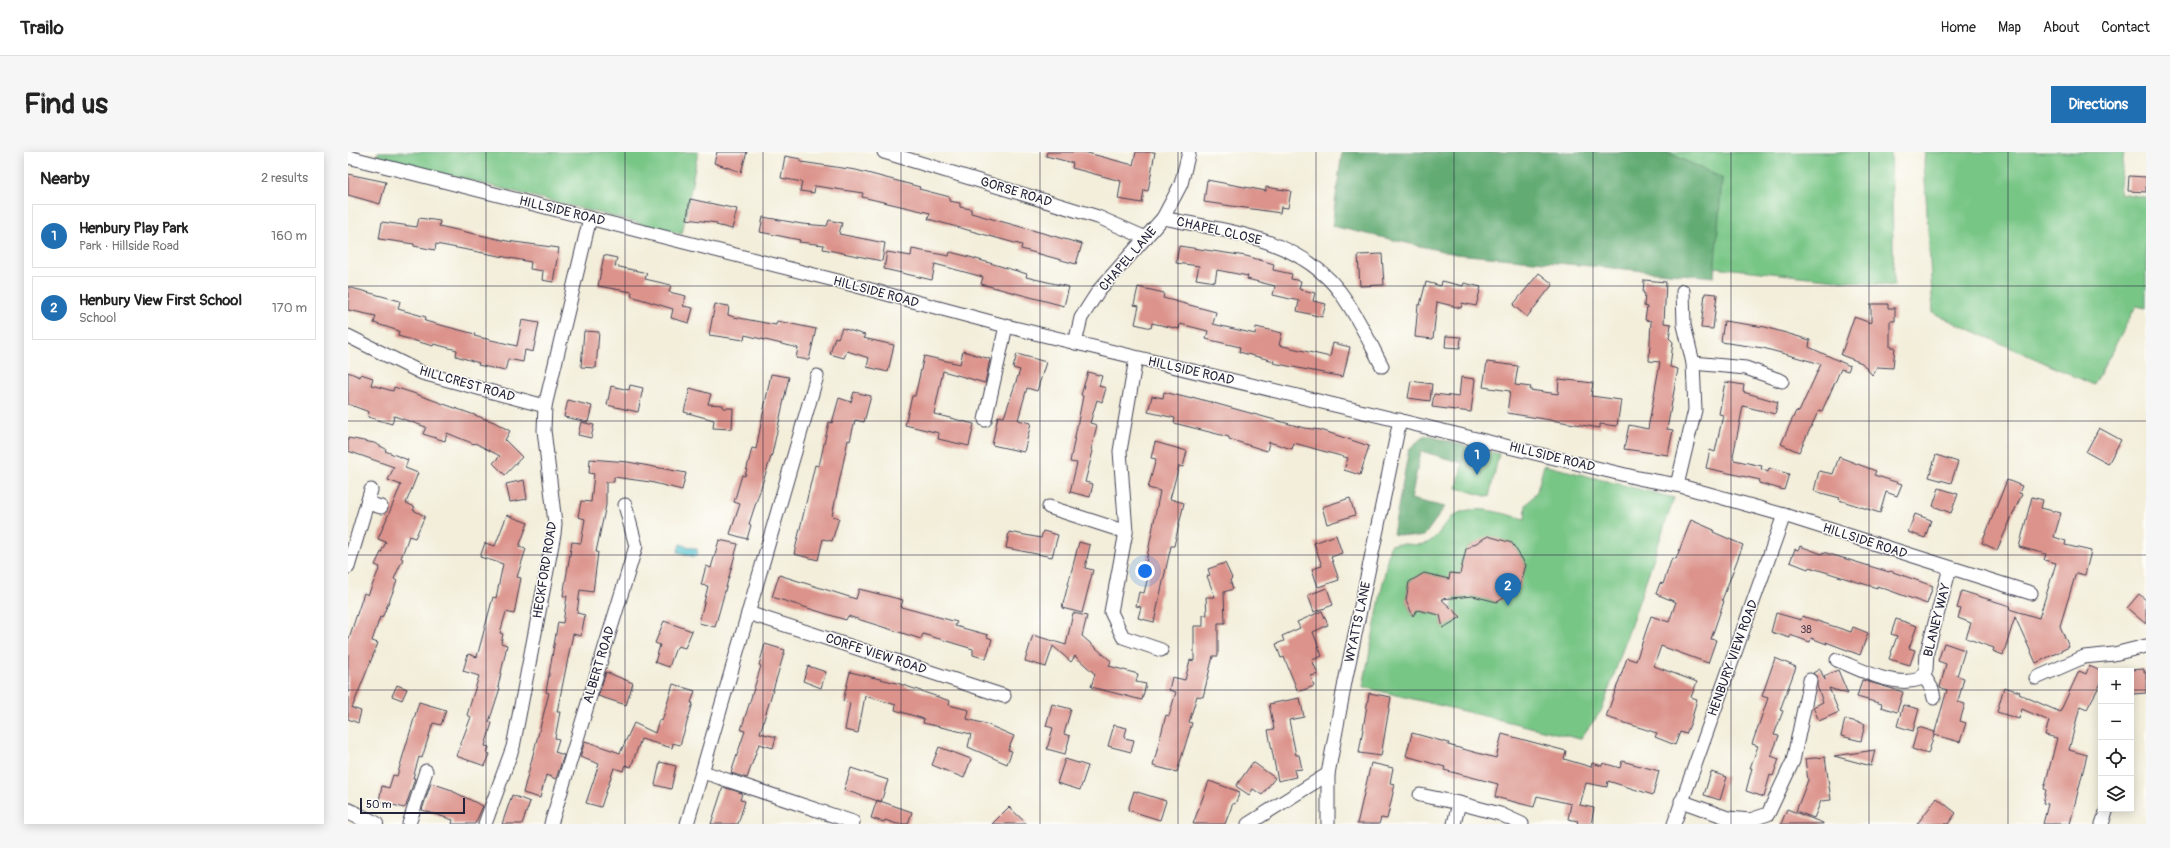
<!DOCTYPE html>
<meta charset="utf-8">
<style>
body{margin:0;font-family:Pangolin,sans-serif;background:#f6f6f6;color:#222}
.controls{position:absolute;right:12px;bottom:12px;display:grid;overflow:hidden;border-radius:0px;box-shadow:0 2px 10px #0003}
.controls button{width:36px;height:36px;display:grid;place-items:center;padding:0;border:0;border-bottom:1px solid #e0e0e0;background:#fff;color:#222;font:20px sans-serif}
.scale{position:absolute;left:12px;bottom:10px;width:105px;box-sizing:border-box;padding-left:4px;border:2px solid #22223b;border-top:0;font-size:11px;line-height:14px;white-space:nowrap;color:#22223b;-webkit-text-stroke:3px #fdfcf7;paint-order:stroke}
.you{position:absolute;left:797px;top:419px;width:14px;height:14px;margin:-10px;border:3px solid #fff;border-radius:50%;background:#1a73e8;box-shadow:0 0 0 6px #1a73e833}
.badge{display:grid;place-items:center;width:26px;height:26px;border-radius:50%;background:#1f6fb2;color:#fff;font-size:13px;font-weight:700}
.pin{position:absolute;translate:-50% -33px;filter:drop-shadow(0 1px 2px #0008)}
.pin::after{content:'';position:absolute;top:21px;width:14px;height:12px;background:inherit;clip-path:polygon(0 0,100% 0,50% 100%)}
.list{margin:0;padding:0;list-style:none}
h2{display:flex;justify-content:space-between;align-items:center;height:52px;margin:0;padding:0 16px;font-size:17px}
h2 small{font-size:13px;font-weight:400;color:#767676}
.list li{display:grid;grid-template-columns:26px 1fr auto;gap:12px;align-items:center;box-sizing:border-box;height:64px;margin:0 8px 8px;padding:0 8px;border:1px solid #e0e0e0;border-radius:0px}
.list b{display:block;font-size:15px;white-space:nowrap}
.list p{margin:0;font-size:13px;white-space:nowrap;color:#767676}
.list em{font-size:13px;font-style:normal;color:#767676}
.icon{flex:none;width:22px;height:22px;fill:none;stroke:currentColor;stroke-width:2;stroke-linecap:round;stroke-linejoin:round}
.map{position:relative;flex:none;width:1798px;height:672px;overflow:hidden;border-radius:0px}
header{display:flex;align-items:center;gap:24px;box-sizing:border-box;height:56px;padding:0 20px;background:#fff;border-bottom:1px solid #e0e0e0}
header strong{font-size:19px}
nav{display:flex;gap:22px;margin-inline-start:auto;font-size:14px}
.intro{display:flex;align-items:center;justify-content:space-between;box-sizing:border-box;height:96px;padding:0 24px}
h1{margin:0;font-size:28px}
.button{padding:10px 18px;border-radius:0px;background:#1f6fb2;color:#fff;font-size:14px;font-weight:700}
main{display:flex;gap:24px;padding:0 24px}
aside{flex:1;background:#fff;border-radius:0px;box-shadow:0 2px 10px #0003}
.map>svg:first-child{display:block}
</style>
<header>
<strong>Trailo</strong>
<nav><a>Home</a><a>Map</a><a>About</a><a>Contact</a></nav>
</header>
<div class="intro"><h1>Find us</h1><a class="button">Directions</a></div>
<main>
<aside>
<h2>Nearby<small>2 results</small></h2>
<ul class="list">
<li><span class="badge">1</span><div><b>Henbury Play Park</b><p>Park · Hillside Road</p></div><em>160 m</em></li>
<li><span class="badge">2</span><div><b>Henbury View First School</b><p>School</p></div><em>170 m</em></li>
</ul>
</aside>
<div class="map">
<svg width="1798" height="672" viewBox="0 0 1798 672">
<rect width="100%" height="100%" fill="#fdfcf7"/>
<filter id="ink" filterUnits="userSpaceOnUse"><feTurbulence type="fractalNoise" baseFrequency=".025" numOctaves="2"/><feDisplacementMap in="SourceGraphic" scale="8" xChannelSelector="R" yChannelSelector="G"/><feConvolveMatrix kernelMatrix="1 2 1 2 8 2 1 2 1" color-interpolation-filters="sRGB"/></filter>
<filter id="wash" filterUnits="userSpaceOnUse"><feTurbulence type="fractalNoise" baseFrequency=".012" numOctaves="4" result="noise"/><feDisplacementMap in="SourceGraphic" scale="16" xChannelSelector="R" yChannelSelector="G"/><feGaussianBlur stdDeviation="0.9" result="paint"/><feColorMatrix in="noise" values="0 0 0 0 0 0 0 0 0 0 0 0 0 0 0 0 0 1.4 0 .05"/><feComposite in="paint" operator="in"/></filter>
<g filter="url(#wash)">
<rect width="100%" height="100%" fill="#f3eeda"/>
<g fill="#78c686" stroke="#4d7460" fill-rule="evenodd">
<polygon points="30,0 350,0 334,82 29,5"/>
<polygon points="1318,0 1543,0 1546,134 1366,115 1374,26"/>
<polygon points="1577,0 1776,0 1771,41 1798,45 1798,156 1788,154 1746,233 1585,161 1576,12"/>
<polygon points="1118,294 1151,302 1141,345 1109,336"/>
<path d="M1196 313 1326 346 1254 558 1232 587 1015 535 1042 393C1054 390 1069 395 1079 391 1090 386 1095 373 1103 366 1121 349 1156 362 1177 367L1178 353 1189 339ZM1140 385 1164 391 1178 413 1171 437 1149 450 1125 444 1106 446 1104 457 1113 465 1095 476 1092 463 1069 458 1064 464 1058 448 1061 430 1076 421 1101 427 1112 422 1118 397Z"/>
</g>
<g fill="#62ab73" stroke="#426657">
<polygon points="994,0 1318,0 1374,26 1366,125 1107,102 984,74"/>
<polygon points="1077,283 1118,294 1114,311 1073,299 1063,347 1097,355 1076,384 1069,385 1045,382 1061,297"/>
</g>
<polygon fill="#5ac6d3" stroke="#3e7487" points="332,392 349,397 350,403 347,405 330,400"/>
<g id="blocks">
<g fill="#db938b">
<polygon points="369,0 399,0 393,20 366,11"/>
<polygon points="699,0 736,0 785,13 788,0 807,0 800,39 796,38 794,51 770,47 773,29 724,16 725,11 698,4"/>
<polygon points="437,4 453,7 453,10 508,18 572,35 571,37 602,45 601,49 612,51 612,55 623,57 623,61 734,92 728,112 673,97 674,93 580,67 582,61 514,45 515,41 467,34 466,41 452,39 454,30 433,26"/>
<polygon points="0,22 38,30 32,52 0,43"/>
<polygon points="1781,24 1798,25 1798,40 1780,39"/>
<polygon points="859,28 918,39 918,35 943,39 940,56 933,55 932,61 856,50"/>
<polygon points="342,47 389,57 384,77 368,73 369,71 339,67"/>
<polygon points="415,65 454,72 479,74 481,68 494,71 491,82 537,91 534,109 475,97 476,93 451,90 452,88 412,80"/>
<polygon points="71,66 92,69 91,74 159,89 211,96 205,130 194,128 195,119 182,117 183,110 88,92 87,98 66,94 66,92 31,87 34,70 69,75"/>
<polygon points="831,94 898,104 926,112 925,118 944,122 943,127 953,129 951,137 967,141 965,149 978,152 974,165 949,159 951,149 925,143 927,134 899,127 900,124 869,118 867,130 848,127 851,114 828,111"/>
<polygon points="564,97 601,104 602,100 618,104 679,122 678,125 721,135 716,154 633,132 635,125 587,112 584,128 536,117 539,100 563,104"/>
<polygon points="1034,102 1036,133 1012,134 1010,103"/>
<polygon points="256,103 269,106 267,114 299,121 297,127 323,133 321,140 338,144 335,154 345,156 341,171 323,166 325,157 283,144 284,140 250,134"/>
<polygon points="1191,121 1205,132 1179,165 1165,153"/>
<polygon points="1296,128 1318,130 1316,171 1323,172 1321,186 1325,190 1322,215 1330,217 1319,277 1325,278 1320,303 1276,297 1281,273 1300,277 1312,210 1301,209 1303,169 1297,168 1299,155 1296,154 1297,142 1295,141"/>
<polygon points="1094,129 1115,134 1116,131 1133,135 1128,154 1114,151 1113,156 1089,150 1085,187 1067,185 1070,153 1072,153 1078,130 1093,134"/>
<polygon points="0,135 52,149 50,157 78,165 77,169 127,182 126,184 169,194 174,168 191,171 185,200 177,198 175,210 160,207 157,219 130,213 131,211 108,204 109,198 86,192 85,194 50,184 51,179 26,171 28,164 0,158"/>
<polygon points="790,135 816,141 815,146 868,160 865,172 907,182 908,175 934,181 931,193 982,205 985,191 1002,195 995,225 925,211 926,209 891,200 892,195 858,187 860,179 832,172 831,177 804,171 803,176 787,172 791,154 786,153"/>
<polygon points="1357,141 1369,142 1365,177 1353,176"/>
<polygon points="367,152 381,154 380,163 386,165 428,173 429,169 468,177 461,208 448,206 450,196 397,183 396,188 361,183"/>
<polygon points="1523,152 1540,152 1540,156 1547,156 1547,169 1542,169 1542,195 1547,195 1545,216 1529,215 1524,223 1514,211 1493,203 1506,165 1523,171"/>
<polygon points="1376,169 1417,175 1462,188 1461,195 1502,214 1500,219 1493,217 1474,259 1471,258 1451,300 1433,292 1448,259 1451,260 1473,212 1415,196 1373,190"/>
<polygon points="494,176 517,183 515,186 546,193 540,220 519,215 521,206 499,199 496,206 482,202 487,185 490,186"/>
<polygon points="236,179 251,180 248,216 233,215"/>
<polygon points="1098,184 1113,185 1112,196 1097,195"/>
<polygon points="615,199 642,207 637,231 595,219 586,262 626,272 621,294 590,287 591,281 557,273 564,244 567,244 576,204 612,212"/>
<polygon points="669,202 698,210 689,239 679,236 670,268 683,271 676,300 644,293 650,264 656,265 672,218 665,216"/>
<polygon points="1139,210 1170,214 1167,233 1183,235 1182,238 1210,242 1211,227 1245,231 1243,244 1273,248 1269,274 1252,272 1252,276 1159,261 1162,239 1135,235"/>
<polygon points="0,220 12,225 13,222 25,226 23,233 45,239 46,235 65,241 146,270 162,279 157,288 174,305 157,323 145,311 152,304 127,291 126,292 99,281 97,289 75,282 78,275 46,264 44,272 20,265 21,260 0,252"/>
<polygon points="740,220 754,224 751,234 758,236 754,250 749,248 742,271 749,273 743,298 745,299 737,330 745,332 742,345 722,340 729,311 722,310 735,244 733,243"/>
<polygon points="423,222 441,225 424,302 401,372 403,373 399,387 382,382 392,352 386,350 394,323 397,324 404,296 408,297"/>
<polygon points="1113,225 1127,227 1123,260 1084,255 1086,242 1111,245"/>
<polygon points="1063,229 1084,232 1082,249 1060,246"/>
<polygon points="1377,230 1396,233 1395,240 1430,250 1427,262 1395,254 1385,304 1386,308 1414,314 1413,317 1420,320 1421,316 1441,322 1436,338 1411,331 1412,328 1358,316 1362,298 1367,300 1375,263 1371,262"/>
<polygon points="282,233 295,236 290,260 259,253 263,234 281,238"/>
<polygon points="342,236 363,242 360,252 375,253 375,256 385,256 384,277 365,276 366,268 336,260"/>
<polygon points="506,240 523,244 516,270 507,268 502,289 500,288 484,364 491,366 484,389 475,387 470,408 446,402 467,313 471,314 481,270 484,271 491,246 503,250"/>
<polygon points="816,240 844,247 844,245 956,276 973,278 1021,294 1012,323 996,318 1000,306 946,291 944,297 921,290 919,299 881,287 881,285 826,271 827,266 800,260 804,244 815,246"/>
<polygon points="220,248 244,254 240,270 216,265"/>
<polygon points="233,270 246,273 243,286 230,283"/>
<polygon points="1751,276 1773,288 1760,312 1738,300"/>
<polygon points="0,286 26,291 38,297 37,299 60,308 57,316 70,321 58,351 67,355 65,358 77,364 67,386 61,384 53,406 55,407 46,427 49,429 44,442 34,466 32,465 24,489 30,491 4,556 13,559 10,571 0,567 0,489 16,441 20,443 32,415 27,413 38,390 30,387 53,333 40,328 46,315 0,299"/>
<polygon points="807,290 839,299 835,315 831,314 822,347 836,351 826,394 823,394 806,470 790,466 793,455 788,454 791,440 796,441 802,417 797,415 812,339 800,336 808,307 803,306"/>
<polygon points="1588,303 1610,310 1603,331 1581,325"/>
<polygon points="1491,305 1528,319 1526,323 1554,332 1549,344 1538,340 1532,361 1491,348 1492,346 1466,339 1471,319 1485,322"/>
<polygon points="242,307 280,310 338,321 334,338 302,330 266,325 266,330 258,330 258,353 248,400 250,400 245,440 232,438 229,461 237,463 233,484 225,482 209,560 212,560 207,586 211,587 207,600 216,603 208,627 198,623 192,646 175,641 201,541 198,540 210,470 215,471 219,444 215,444 224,390 233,391 237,367 230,365 233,349 243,350 246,322 241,321"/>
<polygon points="176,328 179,347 162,350 158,332"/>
<polygon points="1659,328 1674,334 1671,341 1674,342 1649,398 1634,391"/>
<polygon points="1591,336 1610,342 1603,361 1585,354"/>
<polygon points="1684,345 1695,348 1693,356 1713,361 1706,385 1718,389 1717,393 1743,399 1737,423 1728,421 1712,474 1721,495 1688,511 1667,465 1655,503 1645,499 1646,496 1618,486 1623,471 1610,466 1613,457 1609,456 1614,439 1662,454 1661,457 1691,466 1708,411 1696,408 1698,402 1671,395"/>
<polygon points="1002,346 1007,363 979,372 974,355"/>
<polygon points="1567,362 1583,368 1577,386 1560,380"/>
<polygon points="159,363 180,371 171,395 178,397 169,425 173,426 166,462 158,460 152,481 155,482 153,491 159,493 150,535 152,536 141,570 144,571 137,594 141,595 139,601 142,602 137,614 108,604 123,565 119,563 131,524 115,519 120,502 129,505 145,445 148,446 155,412 132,405 137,391 147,394"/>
<polygon points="1343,368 1366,378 1365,380 1395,393 1374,448 1376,449 1363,487 1368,488 1360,511 1313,494 1306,514 1349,530 1343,545 1349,547 1343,570 1338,582 1332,580 1327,593 1307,585 1309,581 1258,565 1279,506 1288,509 1303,464 1321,470 1328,450 1308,442 1312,431 1315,432 1324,406 1328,407"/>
<polygon points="695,379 710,383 704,405 658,396 661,380 693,386"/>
<polygon points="988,383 994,401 983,405 991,428 970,435 964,417 974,414 966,391"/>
<polygon points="1140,384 1164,391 1178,413 1171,437 1149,450 1125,444 1093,447 1113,465 1095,476 1092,463 1069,458 1065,464 1058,448 1061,430 1076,421 1101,427 1102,421 1112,422 1118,397"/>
<polygon points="371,388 390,392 367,475 351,471 360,434 353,433 358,414 363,416"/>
<polygon points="731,390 742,393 737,416 745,418 734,461 714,456"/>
<polygon points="1452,394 1474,402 1475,400 1541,420 1542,419 1585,434 1579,452 1529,434 1529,436 1461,415 1460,417 1442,410 1447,397 1450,398"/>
<polygon points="877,411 884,426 882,428 885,437 876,440 877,471 870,471 870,504 865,504 855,545 849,544 841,570 844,571 829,620 805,614 818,563 821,564 828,540 821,538 824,525 837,528 842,508 846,509 846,474 855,474 855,463 859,463 858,445 867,445 859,424 862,423 860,417"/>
<polygon points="431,423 508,447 511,437 555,448 553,455 609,470 607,474 640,483 639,485 644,487 638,507 625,503 625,497 575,482 573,487 500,464 498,468 424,445"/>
<polygon points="979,436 985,453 966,460 960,443"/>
<polygon points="1791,442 1798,448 1798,472 1779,456"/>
<polygon points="974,459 980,473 965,480 974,504 964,508 970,522 963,524 966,534 950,540 936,505 933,506 928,492 936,489 934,484 952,476 949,470"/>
<polygon points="725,461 739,464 734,484 763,509 761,514 790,522 788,530 798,532 794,548 743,535 747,522 727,504 723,510 705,494 698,515 677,509 685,483 718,493"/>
<polygon points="1428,461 1453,468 1454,464 1503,480 1505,475 1520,481 1512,503 1478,490 1479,492 1463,486 1462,490 1442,483 1442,486 1423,480"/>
<polygon points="1548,467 1569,474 1561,496 1567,498 1562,513 1541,507 1549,484 1543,482"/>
<polygon points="316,469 344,479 337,496 330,494 327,498 321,515 307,510 312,493 307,491"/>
<polygon points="1596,491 1617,498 1609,524 1616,526 1610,550 1617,552 1612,569 1618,571 1612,590 1586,583 1599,538 1592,535 1598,512 1590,509"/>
<polygon points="417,492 437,498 412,581 428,585 425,596 411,592 399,626 383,621 397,579 393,578 413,514 411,513"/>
<polygon points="1427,506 1448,515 1432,558 1435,559 1426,583 1431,584 1423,604 1431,607 1425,624 1422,623 1416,645 1398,639 1404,616 1402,616 1410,594 1404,592 1420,546 1414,544"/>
<polygon points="460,514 478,520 473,536 455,529"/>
<polygon points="1741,514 1753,519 1753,531 1739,557 1732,554 1721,598 1739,603 1722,672 1695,672 1700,652 1695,651 1698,638 1696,637 1709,586 1697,583 1701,569 1674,557 1671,567 1649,560 1656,535 1672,540 1671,542 1712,560 1731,519 1738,522"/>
<polygon points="1472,517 1477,528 1476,524 1490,518 1500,542 1481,536 1491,560 1471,569 1465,555 1475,550 1469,534 1469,525 1465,521"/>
<polygon points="1796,517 1796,520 1798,520 1798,541 1785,542 1782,518"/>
<polygon points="258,520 285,531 278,553 250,544"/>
<polygon points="502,520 549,531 602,549 601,553 621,558 619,567 638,572 666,584 660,598 664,599 659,612 620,595 623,582 575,571 576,567 547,558 548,553 517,544 510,581 497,578 502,551 495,549"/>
<polygon points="1514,528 1555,540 1549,560 1533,555 1534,552 1509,545"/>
<polygon points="325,532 347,539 343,551 345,551 332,593 325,591 324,596 293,587 283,615 277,613 275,619 266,616 253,655 238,651 251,612 232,605 237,589 272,601 286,571 307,581 311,568 314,569"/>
<polygon points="49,533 59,537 54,548 44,544"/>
<polygon points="1021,541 1043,545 1033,604 1011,601"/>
<polygon points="952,546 956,565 941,568 948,603 951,603 954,617 946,618 948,625 930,629 920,578 926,577 921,552"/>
<polygon points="71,550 98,558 93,573 85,571 74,606 71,605 65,626 67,626 58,654 56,656 31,649 34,634 41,636 45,623 49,624"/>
<polygon points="704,552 723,557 716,582 722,584 717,602 699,597 705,576 698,574"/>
<polygon points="1555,553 1571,557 1565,579 1549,574"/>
<polygon points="1497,567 1517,572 1513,589 1493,584"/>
<polygon points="766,573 779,576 776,586 786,588 783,600 760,594"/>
<polygon points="1570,575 1587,580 1580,602 1564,597"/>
<polygon points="1064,581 1101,591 1100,593 1148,606 1154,582 1218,599 1216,607 1243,615 1244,611 1254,614 1255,611 1272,616 1274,609 1311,619 1305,643 1260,629 1259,635 1238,631 1232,653 1246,656 1243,672 1229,672 1230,669 1220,667 1223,652 1189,644 1186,655 1147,645 1150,632 1096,618 1097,615 1058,604"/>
<polygon points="591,595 623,607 616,626 584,613"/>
<polygon points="1527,598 1523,614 1486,604"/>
<polygon points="1477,605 1483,648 1473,649 1466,666 1448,659 1460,628 1457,607"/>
<polygon points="717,607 740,614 732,638 709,631"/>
<polygon points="312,610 328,614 323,637 307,633"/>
<polygon points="905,610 927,626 914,643 905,637 901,643 888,634"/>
<polygon points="1023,611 1045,616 1042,631 1047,632 1039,667 1033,666 1031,672 1009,672"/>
<polygon points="503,616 540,628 533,650 496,638"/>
<polygon points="1363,620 1379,625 1372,648 1356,643"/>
<polygon points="861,629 892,640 887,652 885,651 877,672 845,672"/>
<polygon points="83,631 104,638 104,639 135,654 127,672 104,672 105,668 74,658"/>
<polygon points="375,635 394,641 392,648 397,649 390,672 363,672"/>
<polygon points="786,639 818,649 812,668 780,658"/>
<polygon points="164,643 182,650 174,672 154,672"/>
<polygon points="1589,646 1608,661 1600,672 1569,672"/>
<polygon points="529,648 564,660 560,672 549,672 537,668 536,670 523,666"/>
<polygon points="661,655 679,672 644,672"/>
<polygon points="1439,657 1475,671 1475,672 1433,672"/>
</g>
</g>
</g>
<g filter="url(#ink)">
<use href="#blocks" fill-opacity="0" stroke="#414153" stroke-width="1"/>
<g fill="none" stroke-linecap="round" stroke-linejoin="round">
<g stroke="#414153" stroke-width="15">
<g id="minor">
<polyline points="536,0 750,65 798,86"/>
<polyline points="0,5 490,129 658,174 1290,326 1329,333 1436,363 1683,441"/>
<path d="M815 66C877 79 951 85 992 140 1009 163 1021 189 1034 214"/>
<polyline points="0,184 74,221 197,254"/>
<polyline points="727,191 733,166 751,138 815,66 833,32 841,0"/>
<polyline points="788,206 772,299 778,380 763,460 775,485 813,498"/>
<polyline points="1345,211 1398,216 1434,229"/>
<polyline points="637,268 658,174"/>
<polyline points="1329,333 1347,258 1345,211 1336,173 1335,139"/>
<polyline points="19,351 33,355"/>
<polyline points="701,355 778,380"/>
<polyline points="0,415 23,338"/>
<polyline points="400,461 656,544"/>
<path d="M1489 508C1514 518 1545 536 1572 527L1578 518 1579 500 1602 416"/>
<polyline points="1576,524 1584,537 1586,546"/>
<polyline points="1688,526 1736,505 1766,502 1798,494"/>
<polyline points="355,620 505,670"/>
<polyline points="1072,643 1111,651"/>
<polyline points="1333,649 1380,666 1402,668 1420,662 1445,609 1462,528"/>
<polyline points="61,672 78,619"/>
<polyline points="137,672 165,595 206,382 207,371 196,278 197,254 242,66"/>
<polyline points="203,672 288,394 277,353"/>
<polyline points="339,672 469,224"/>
<polyline points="900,672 980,622"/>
<polyline points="980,672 980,622 997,530 1052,268"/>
<polyline points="1106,672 1111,651 1152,662 1174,672"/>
<polyline points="1326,672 1436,363"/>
<polyline points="1754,672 1759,657"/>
</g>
</g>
<g stroke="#414153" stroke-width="18">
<polyline id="tertiary" points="0,659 27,672"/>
</g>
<use href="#minor" stroke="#fff" stroke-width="13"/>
<use href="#tertiary" stroke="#fff" stroke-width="16"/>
</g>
</g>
<path fill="none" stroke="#22223b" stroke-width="1" stroke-opacity="0.55" d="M138 0V672M277 0V672M415 0V672M553 0V672M692 0V672M830 0V672M968 0V672M1106 0V672M1245 0V672M1383 0V672M1521 0V672M1660 0V672M0 134H1798M0 269H1798M0 403H1798M0 538H1753M1783 538H1798"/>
<g text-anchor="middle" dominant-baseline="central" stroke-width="3" stroke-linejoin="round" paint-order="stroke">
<g font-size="11" fill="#503e4f">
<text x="1458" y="477">38</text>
</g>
<g font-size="13" fill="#22223b" stroke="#fdfcf7">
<text transform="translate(668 40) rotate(17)">GORSE ROAD</text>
<text transform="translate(214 59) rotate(14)">HILLSIDE ROAD</text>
<text transform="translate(871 79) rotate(13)">CHAPEL CLOSE</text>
<text transform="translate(780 107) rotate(-49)">CHAPEL LANE</text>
<text transform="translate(528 140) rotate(15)">HILLSIDE ROAD</text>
<text transform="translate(843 219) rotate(13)">HILLSIDE ROAD</text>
<text transform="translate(119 232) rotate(16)">HILLCREST ROAD</text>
<text transform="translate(1204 305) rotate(14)">HILLSIDE ROAD</text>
<text transform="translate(1517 389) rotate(18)">HILLSIDE ROAD</text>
<text transform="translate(197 418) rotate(-81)">HECKFORD ROAD</text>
<text transform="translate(1589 468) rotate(-76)">BLANEY WAY</text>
<text transform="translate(1010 470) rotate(-78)">WYATTS LANE</text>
<text transform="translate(528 502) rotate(18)">CORFE VIEW ROAD</text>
<text transform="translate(1385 506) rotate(-70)">HENBURY VIEW ROAD</text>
<text transform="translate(251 513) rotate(-73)">ALBERT ROAD</text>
</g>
</g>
</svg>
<div class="controls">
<button>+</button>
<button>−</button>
<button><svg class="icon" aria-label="locate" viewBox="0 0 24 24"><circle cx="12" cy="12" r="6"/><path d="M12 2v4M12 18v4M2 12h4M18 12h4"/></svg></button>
<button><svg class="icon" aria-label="layers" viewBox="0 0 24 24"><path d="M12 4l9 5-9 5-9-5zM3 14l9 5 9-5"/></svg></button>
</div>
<div class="scale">50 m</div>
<div class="you"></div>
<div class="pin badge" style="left:1129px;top:323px">1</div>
<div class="pin badge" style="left:1160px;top:454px">2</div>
</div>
</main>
